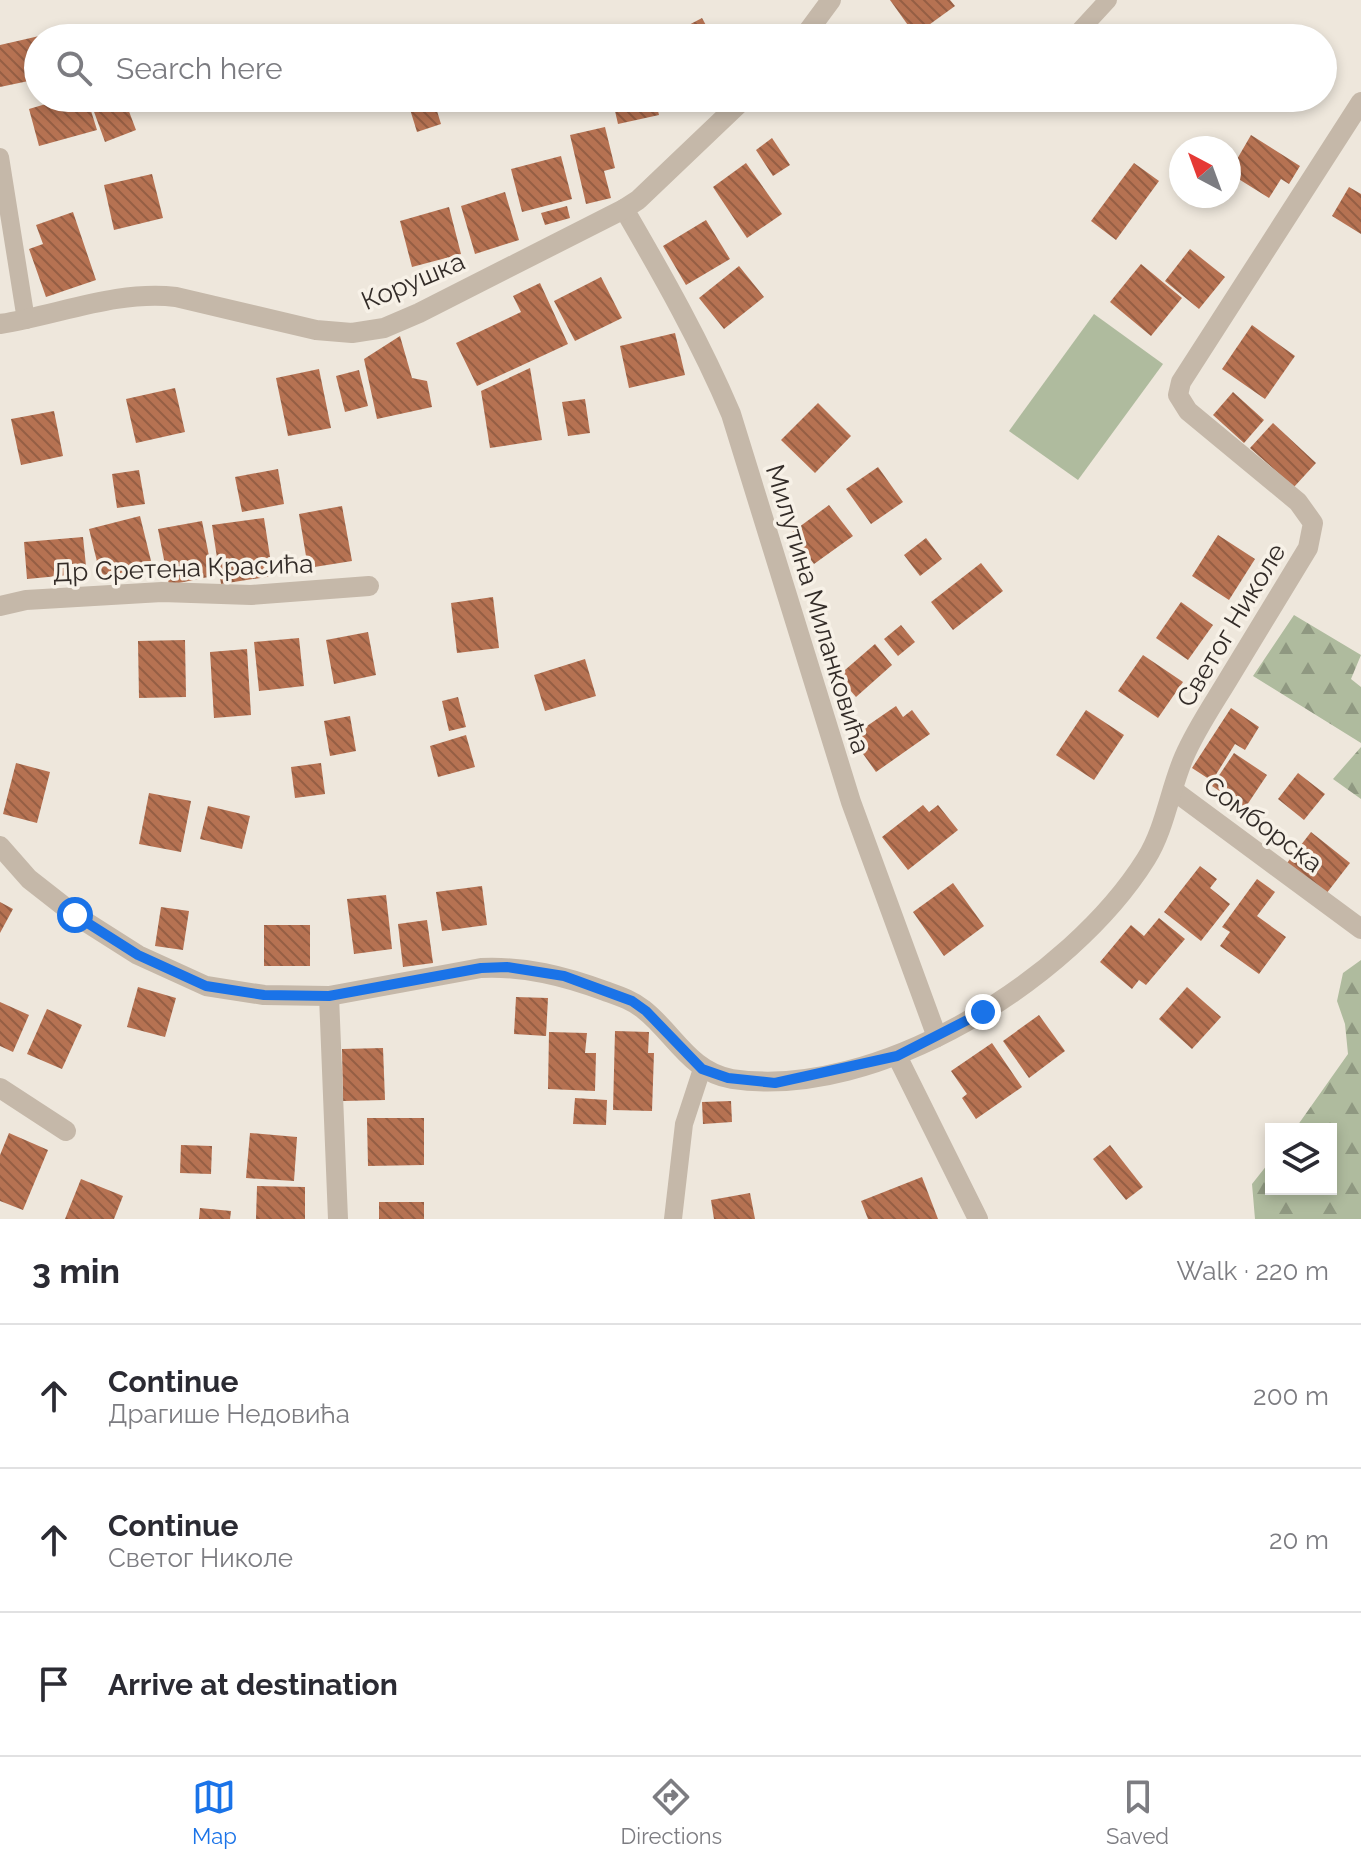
<!DOCTYPE html>
<meta charset="utf-8">
<style>
body{margin:0;font-family:Raleway,sans-serif;background:#f7f7f7;color:#2b2b33}
.controls{position:absolute;right:24px;bottom:24px;display:grid;overflow:hidden;border-radius:0px;box-shadow:0 4px 12px #0003}
.controls button{width:72px;height:72px;display:grid;place-items:center;padding:0;border:0;border-bottom:2px solid #e1e1e2;background:#fff;color:#2b2b33;font:40px sans-serif}
.compass{position:absolute;left:1169px;top:136px;width:72px;height:72px;border-radius:50%;background:#fff;box-shadow:0 4px 12px #0003;rotate:319deg}
.stop{position:absolute;width:24px;height:24px;margin:-18px;border:6px solid #1a73e8;border-radius:50%;background:#fff}
.stop.end{background:#1a73e8;border-color:#fff;box-shadow:0 2px 8px #0008}
.list{margin:0;padding:0;list-style:none}
h2{display:flex;justify-content:space-between;align-items:center;height:104px;margin:0;padding:0 32px;font-size:34px}
h2 small{font-size:26px;font-weight:400;color:#7c7c81}
.list li{display:grid;grid-template-columns:52px 1fr auto;gap:24px;align-items:center;box-sizing:border-box;height:144px;padding:0 32px;border-top:2px solid #e1e1e2}
.list b{display:block;font-size:30px;white-space:nowrap}
.list p{margin:0;font-size:26px;white-space:nowrap;color:#7c7c81}
.list em{font-size:26px;font-style:normal;color:#7c7c81}
.icon{flex:none;width:44px;height:44px;fill:none;stroke:currentColor;stroke-width:2;stroke-linecap:round;stroke-linejoin:round}
.map{position:relative;flex:none;width:1361px;height:1219px;overflow:hidden}
.search{position:absolute;background:#fff;box-shadow:0 4px 12px #0003;left:24px;right:24px;top:24px;height:88px;display:flex;align-items:center;gap:20px;box-sizing:border-box;padding:0 28px;border-radius:44px;color:#7c7c81;font-size:30px}
.sheet{height:536px;background:#fff}
nav{display:flex;justify-content:space-around;align-items:center;box-sizing:border-box;height:112px;border-top:2px solid #e1e1e2;background:#fff;font-size:22px;color:#7c7c81}
nav a{display:grid;justify-items:center;gap:4px}
nav .on{color:#1a73e8}
.map>svg:first-child{display:block}
</style>
<div class="map">
<svg width="1361" height="1219" viewBox="0 0 1361 1219">
<defs>
<pattern id="forest-firs" width="22" height="20" patternUnits="userSpaceOnUse" patternTransform="scale(2)"><rect width="22" height="20" fill="#afbb9e"/><path d="M5 1l3.5 6h-7zM16 11l3.5 6h-7z" fill="#8f9881"/></pattern>
<pattern id="building-back-hatch" width="6" height="6" patternUnits="userSpaceOnUse" patternTransform="scale(2)"><rect width="6" height="6" fill="#b67252"/><path d="M-1 5l2 2M0 0l6 6M5-1l2 2" fill="none" stroke="#955e44"/></pattern>
</defs>
<rect width="100%" height="100%" fill="#eee7dc"/>
<g fill="url(#forest-firs)">
<polygon points="1294,615 1361,655 1351,679 1361,687 1361,743 1253,676"/>
<polygon points="1361,747 1361,799 1333,779"/>
<polygon points="1361,960 1361,1219 1255,1219 1252,1184 1271,1160 1271,1189 1331,1189 1331,1129 1295,1129 1348,1054 1345,1024 1337,1001 1343,973"/>
</g>
<polygon fill="#afbb9e" points="1094,314 1163,364 1078,480 1009,431"/>
<g fill="url(#building-back-hatch)">
<polygon points="890,0 950,0 955,6 915,35"/>
<polygon points="702,18 713,38 664,38"/>
<polygon points="48,34 49,38 38,38 38,79 0,87 0,45"/>
<polygon points="66,98 87,98 97,130 39,146 29,109"/>
<polygon points="124,98 136,130 105,142 93,109"/>
<polygon points="433,98 441,124 417,132 409,106"/>
<polygon points="612,98 655,98 659,115 618,124"/>
<polygon points="605,127 615,168 604,171 611,198 586,204 570,135"/>
<polygon points="1251,135 1300,166 1289,184 1281,179 1269,198 1229,173"/>
<polygon points="772,138 790,165 773,176 756,150"/>
<polygon points="561,156 572,199 522,212 511,169"/>
<polygon points="746,163 782,214 747,238 713,187"/>
<polygon points="1134,163 1159,181 1116,240 1091,221"/>
<polygon points="152,174 163,218 114,230 104,185"/>
<polygon points="1349,187 1361,194 1361,234 1332,216"/>
<polygon points="505,192 519,240 475,254 461,206"/>
<polygon points="567,206 570,218 545,225 541,213"/>
<polygon points="449,207 461,254 412,267 400,221"/>
<polygon points="73,212 96,280 46,297 29,249 43,244 36,225"/>
<polygon points="706,220 730,259 686,285 663,246"/>
<polygon points="1190,249 1225,277 1199,309 1165,281"/>
<polygon points="1141,264 1182,298 1151,336 1110,302"/>
<polygon points="739,266 764,297 724,329 699,298"/>
<polygon points="601,277 622,318 575,341 554,301"/>
<polygon points="540,283 568,344 477,386 456,343 521,312 513,296"/>
<polygon points="1252,325 1295,356 1265,399 1222,369"/>
<polygon points="675,333 685,375 629,388 620,346"/>
<polygon points="400,336 412,378 427,381 432,407 377,419 364,359"/>
<polygon points="530,368 542,440 490,448 481,391"/>
<polygon points="319,369 331,428 288,436 276,378"/>
<polygon points="359,370 368,406 345,412 336,376"/>
<polygon points="175,388 185,432 136,443 126,399"/>
<polygon points="1233,392 1264,420 1244,443 1213,415"/>
<polygon points="585,399 590,433 568,436 562,402"/>
<polygon points="818,403 851,436 815,473 781,440"/>
<polygon points="54,411 63,456 21,465 11,419"/>
<polygon points="1273,423 1316,463 1294,487 1250,448"/>
<polygon points="878,467 903,502 871,524 846,489"/>
<polygon points="278,469 284,504 242,512 235,477"/>
<polygon points="139,470 145,504 117,508 112,474"/>
<polygon points="829,505 853,536 814,564 791,533"/>
<polygon points="342,506 352,561 308,568 299,514"/>
<polygon points="140,516 152,565 101,578 89,529"/>
<polygon points="264,518 273,576 221,584 212,525"/>
<polygon points="202,521 213,576 169,585 158,529"/>
<polygon points="1218,535 1255,559 1229,600 1192,576"/>
<polygon points="83,537 86,566 69,568 69,575 27,579 24,542"/>
<polygon points="926,538 942,559 920,576 904,555"/>
<polygon points="981,563 1003,591 953,630 931,602"/>
<polygon points="493,597 499,648 457,653 451,603"/>
<polygon points="1181,602 1213,625 1188,660 1156,638"/>
<polygon points="901,625 915,642 898,656 884,639"/>
<polygon points="368,632 376,675 334,684 326,640"/>
<polygon points="299,638 304,686 259,691 254,642"/>
<polygon points="185,640 186,697 139,698 138,641"/>
<polygon points="875,644 892,665 856,697 838,676"/>
<polygon points="247,649 251,715 214,718 210,652"/>
<polygon points="1143,655 1183,682 1158,718 1118,691"/>
<polygon points="585,659 596,696 545,711 534,675"/>
<polygon points="458,697 466,727 449,731 442,701"/>
<polygon points="896,706 903,717 912,710 930,734 876,772 851,737"/>
<polygon points="1231,708 1259,727 1245,750 1235,744 1212,781 1192,768"/>
<polygon points="1086,710 1124,735 1094,780 1056,755"/>
<polygon points="350,716 356,751 330,756 324,721"/>
<polygon points="466,735 475,767 438,777 430,746"/>
<polygon points="1234,753 1267,775 1245,808 1212,786"/>
<polygon points="16,763 50,772 37,823 3,814"/>
<polygon points="321,763 325,794 295,798 291,767"/>
<polygon points="1298,773 1325,794 1304,820 1278,799"/>
<polygon points="149,793 191,801 181,852 139,844"/>
<polygon points="923,805 929,812 938,805 958,830 908,870 882,837"/>
<polygon points="208,806 250,816 242,849 200,839"/>
<polygon points="1311,832 1350,863 1326,894 1287,863"/>
<polygon points="1200,866 1217,879 1210,888 1230,904 1201,941 1164,912"/>
<polygon points="1257,879 1275,892 1257,916 1286,937 1259,974 1220,946 1230,932 1222,927"/>
<polygon points="953,883 984,926 944,956 913,912"/>
<polygon points="482,886 487,925 442,931 436,892"/>
<polygon points="386,895 392,949 354,954 347,899"/>
<polygon points="0,902 13,909 0,933"/>
<polygon points="161,907 189,911 183,950 155,946"/>
<polygon points="1159,918 1185,939 1146,985 1139,980 1132,989 1100,962 1131,925 1144,936"/>
<polygon points="427,920 433,963 403,967 398,924"/>
<rect x="264" y="925" width="46" height="41"/>
<polygon points="138,987 176,998 165,1037 127,1027"/>
<polygon points="1187,987 1221,1017 1192,1049 1159,1019"/>
<polygon points="516,997 548,998 546,1036 514,1034"/>
<polygon points="0,1002 29,1015 13,1052 0,1046"/>
<polygon points="47,1009 82,1025 62,1069 27,1054"/>
<polygon points="1039,1015 1065,1051 1029,1078 1003,1041"/>
<polygon points="615,1031 649,1032 648,1053 654,1053 652,1111 613,1110"/>
<polygon points="549,1032 587,1033 585,1053 596,1053 595,1091 548,1089"/>
<polygon points="992,1043 1022,1087 976,1119 962,1098 967,1094 951,1071"/>
<polygon points="383,1048 385,1100 343,1101 342,1049"/>
<polygon points="575,1098 607,1100 606,1125 573,1124"/>
<polygon points="731,1101 732,1122 703,1124 702,1102"/>
<polygon points="367,1118 424,1118 424,1165 368,1166"/>
<polygon points="9,1133 48,1150 23,1210 0,1201 0,1155"/>
<polygon points="250,1133 297,1137 294,1181 246,1178"/>
<polygon points="181,1145 212,1146 211,1174 180,1173"/>
<polygon points="1110,1145 1143,1187 1126,1200 1093,1159"/>
<polygon points="922,1177 938,1219 868,1219 861,1201"/>
<polygon points="81,1179 123,1196 114,1219 65,1219"/>
<polygon points="257,1186 305,1187 305,1219 256,1219"/>
<polygon points="750,1193 755,1219 714,1219 711,1200"/>
<rect x="379" y="1202" width="45" height="17"/>
<polygon points="200,1208 231,1211 230,1219 199,1219"/>
</g>
<g fill="none" stroke-linecap="round" stroke-linejoin="round">
<g stroke="#c5b8a9" stroke-width="18">
<polyline points="1073,38 1108,0"/>
<polyline points="0,157 26,320"/>
<polyline points="673,1219 684,1124 702,1069"/>
</g>
<g stroke="#c5b8a9" stroke-width="20">
<polyline points="803,38 831,0"/>
<path d="M624 209C663 276 701 343 731 414L851 802 937 1037"/>
<path d="M0 324C58 315 117 290 176 297L316 330 352 333 384 328 419 313 624 209 638 200 745 98"/>
<polyline points="0,606 26,600 162,592 251,595 369,586"/>
<polyline points="1173,790 1361,929"/>
<path d="M0 846 29 879 75 915 138 955 206 986 264 995 329 996 481 968C525 966 564 976 605 991 619 996 632 1000 643 1009 674 1033 690 1072 732 1079 877 1101 1071 979 1146 859 1165 829 1170 789 1184 757 1196 729 1214 703 1229 678 1255 635 1282 591 1308 548L1313 523 1298 502 1188 411 1178 395 1181 382 1361 102"/>
<polyline points="329,996 338,1219"/>
<polyline points="897,1056 978,1219"/>
<polyline points="0,1088 66,1131"/>
</g>
</g>
<g fill="none" stroke-linecap="round" stroke-linejoin="round">
<polyline stroke="#1a73e8" stroke-width="10" points="75,915 138,955 206,986 264,995 329,996 481,968 507,967 564,976 632,1001 646,1011 702,1069 728,1078 775,1083 897,1056 983,1012"/>
</g>
<g text-anchor="middle" dominant-baseline="central" stroke-width="7" stroke-linejoin="round" paint-order="stroke">
<g font-size="26" fill="#332c28" stroke="#f7f1e7">
<text transform="translate(413 281) rotate(-23)">Корушка</text>
<text transform="translate(183 568) rotate(-2)">Др Сретена Красића</text>
<text transform="translate(818 609) rotate(73)">Милутина Миланковића</text>
<text transform="translate(1231 625) rotate(-59)">Светог Николе</text>
<text transform="translate(1263 824) rotate(37)">Сомборска</text>
</g>
</g>
</svg>
<div class="controls">
<button><svg class="icon" aria-label="layers" viewBox="0 0 24 24"><path d="M12 4l9 5-9 5-9-5zM3 14l9 5 9-5"/></svg></button>
</div>
<svg class="compass" viewBox="-18 -18 36 36"><path d="M0-13l5 13h-10z" fill="#e53935"/><path d="M0 13l5-13h-10z" fill="#7c7c81"/></svg>
<div class="stop" style="left:75px;top:915px"></div>
<div class="stop end" style="left:983px;top:1012px"></div>
<div class="search"><svg class="icon" aria-label="search" viewBox="0 0 24 24"><circle cx="10" cy="10" r="6"/><path d="M15 15l6 6"/></svg>Search here</div>
</div>
<section class="sheet">
<h2>3 min<small>Walk · 220 m</small></h2>
<ul class="list">
<li><svg class="icon" aria-label="ahead" viewBox="0 0 24 24"><path d="M12 20V5M6 11l6-6 6 6"/></svg><div><b>Continue</b><p>Драгише Недовића</p></div><em>200 m</em></li>
<li><svg class="icon" aria-label="ahead" viewBox="0 0 24 24"><path d="M12 20V5M6 11l6-6 6 6"/></svg><div><b>Continue</b><p>Светог Николе</p></div><em>20 m</em></li>
<li><svg class="icon" aria-label="arrive" viewBox="0 0 24 24"><path d="M6 21V4h12l-3 4 3 4H6"/></svg><div><b>Arrive at destination</b></div></li>
</ul>
</section>
<nav>
<a class="on"><svg class="icon" aria-label="map" viewBox="0 0 24 24"><path d="M3 6l6-2 6 2 6-2v14l-6 2-6-2-6 2zM9 4v14M15 6v14"/></svg>Map</a>
<a><svg class="icon" aria-label="directions" viewBox="0 0 24 24"><path d="M12 3l9 9-9 9-9-9zM9 14v-3h6M13 9l2 2-2 2"/></svg>Directions</a>
<a><svg class="icon" aria-label="saved" viewBox="0 0 24 24"><path d="M7 4h10v16l-5-4-5 4z"/></svg>Saved</a>
</nav>
